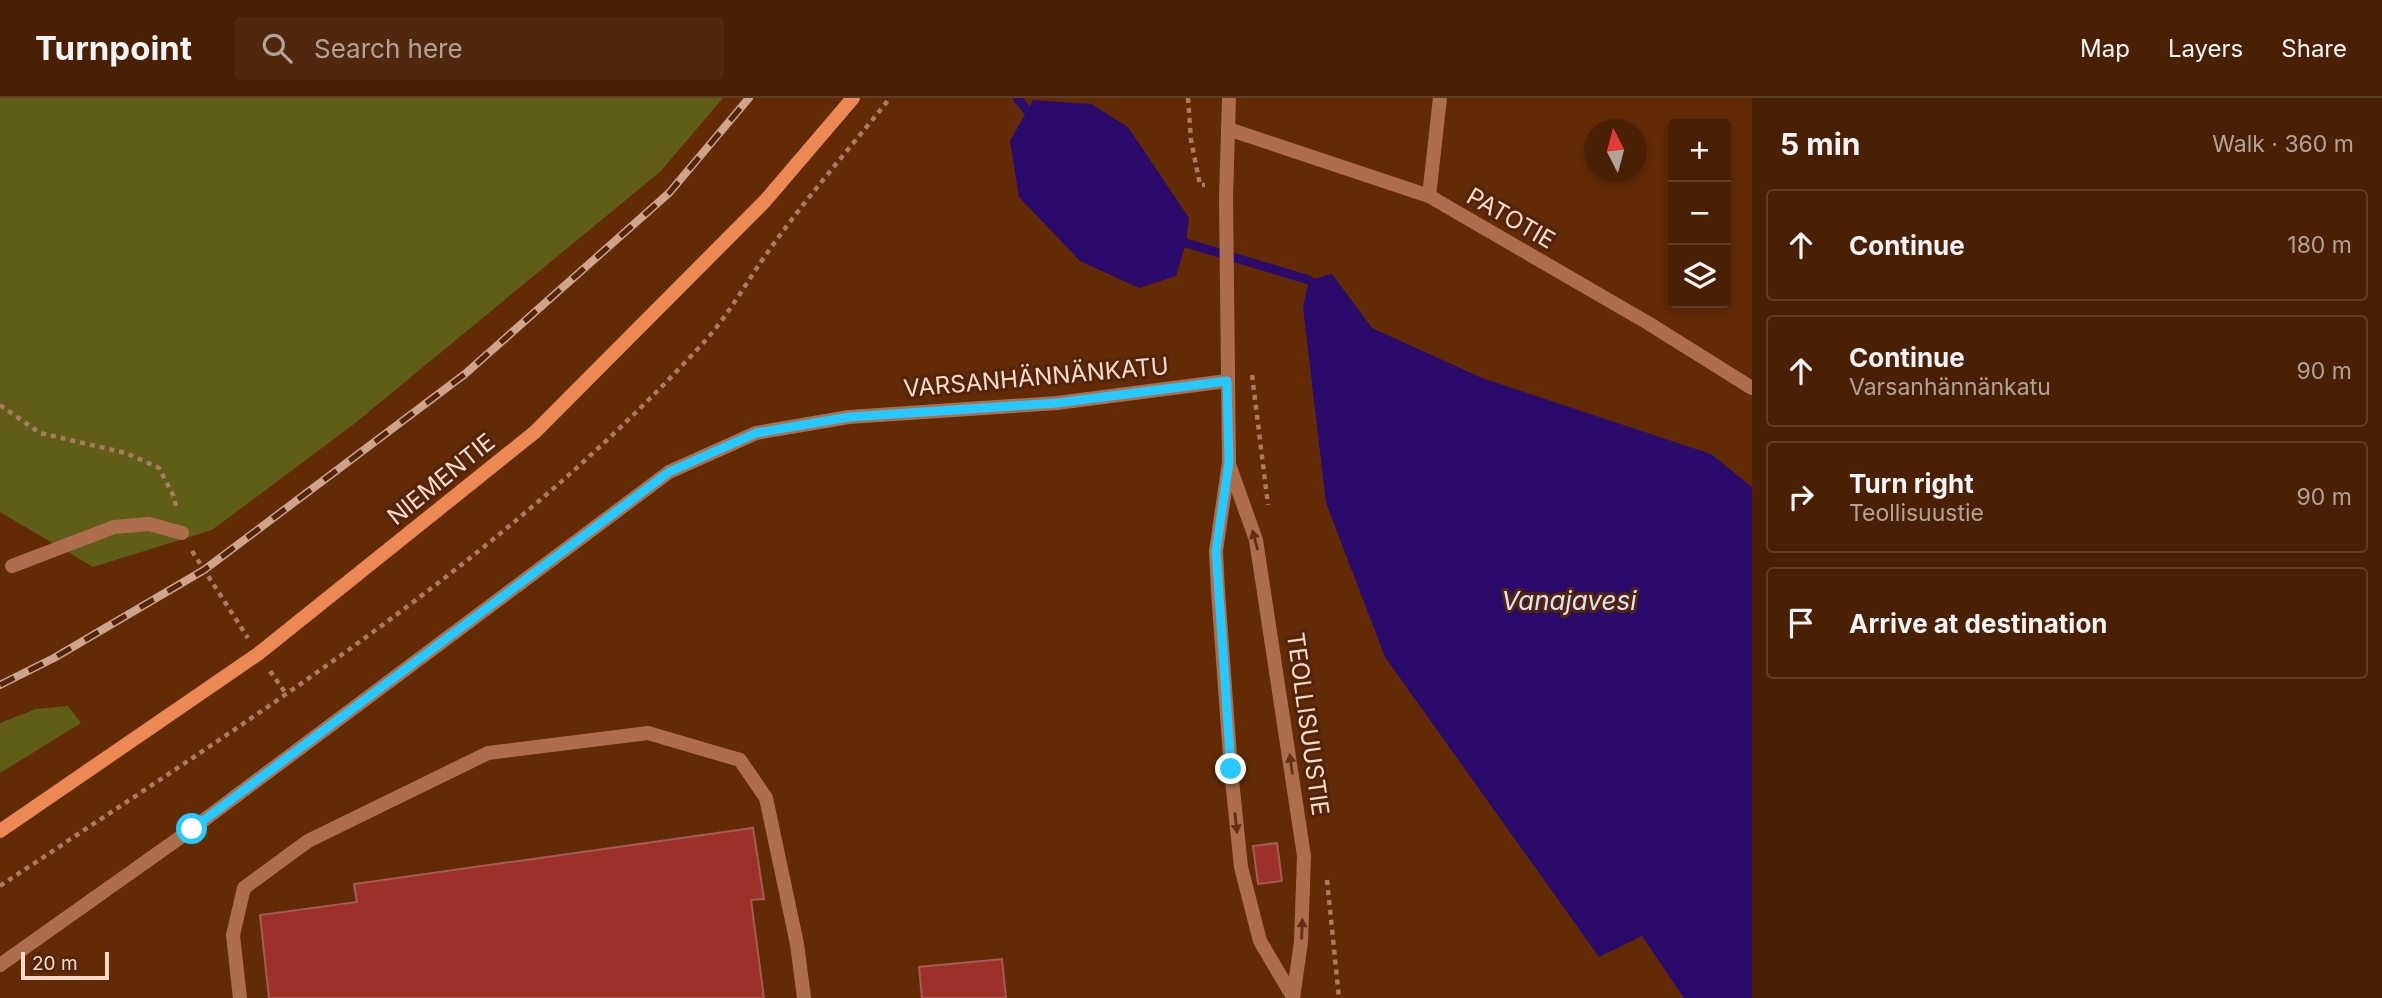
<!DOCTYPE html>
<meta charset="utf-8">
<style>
body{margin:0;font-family:Inter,sans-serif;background:#51280e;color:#f1f3f6}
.controls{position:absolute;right:21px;top:21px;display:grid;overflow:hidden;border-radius:7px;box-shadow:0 4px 10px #0003}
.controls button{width:63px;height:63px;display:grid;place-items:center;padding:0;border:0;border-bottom:2px solid #613e26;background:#4a2004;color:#f1f3f6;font:35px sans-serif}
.compass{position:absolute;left:1584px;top:21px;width:63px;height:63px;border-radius:50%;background:#4a2004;box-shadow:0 4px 10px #0003;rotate:354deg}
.scale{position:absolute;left:21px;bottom:18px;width:88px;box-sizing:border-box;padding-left:7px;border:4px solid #fdd9c8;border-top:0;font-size:19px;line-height:24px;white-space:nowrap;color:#fdd9c8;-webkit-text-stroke:5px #51250b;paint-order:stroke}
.stop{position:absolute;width:21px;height:21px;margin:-16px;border:5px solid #26c9fe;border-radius:50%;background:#fff}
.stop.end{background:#26c9fe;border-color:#fff;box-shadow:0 2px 7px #0008}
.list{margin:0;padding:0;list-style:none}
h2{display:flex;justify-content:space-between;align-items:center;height:91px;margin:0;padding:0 28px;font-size:30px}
h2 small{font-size:23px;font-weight:400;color:#b2a39a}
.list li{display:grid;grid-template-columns:46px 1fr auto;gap:21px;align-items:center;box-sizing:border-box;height:112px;margin:0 14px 14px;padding:0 14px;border:2px solid #613e26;border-radius:7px}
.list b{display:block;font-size:26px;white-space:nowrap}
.list p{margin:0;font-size:23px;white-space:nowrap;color:#b2a39a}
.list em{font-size:23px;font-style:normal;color:#b2a39a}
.icon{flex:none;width:38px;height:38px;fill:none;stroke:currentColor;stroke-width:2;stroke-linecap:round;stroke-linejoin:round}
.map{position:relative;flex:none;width:1752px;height:900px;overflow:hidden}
header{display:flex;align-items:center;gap:42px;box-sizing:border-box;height:98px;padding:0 35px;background:#4a2004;border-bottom:2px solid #613e26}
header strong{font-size:33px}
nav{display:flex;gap:38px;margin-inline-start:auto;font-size:24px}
.search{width:490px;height:63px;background:#51280e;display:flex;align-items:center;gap:18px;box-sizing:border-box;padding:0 24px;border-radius:7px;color:#b2a39a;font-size:26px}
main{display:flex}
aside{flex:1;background:#4a2004}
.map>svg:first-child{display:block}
</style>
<header>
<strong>Turnpoint</strong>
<div class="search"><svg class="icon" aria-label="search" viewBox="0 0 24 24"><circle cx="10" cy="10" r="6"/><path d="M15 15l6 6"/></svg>Search here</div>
<nav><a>Map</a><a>Layers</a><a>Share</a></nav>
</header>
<main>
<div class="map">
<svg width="1752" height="900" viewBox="0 0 1752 900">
<rect width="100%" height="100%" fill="#632a06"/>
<g fill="#5f5d16">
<polygon points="0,0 723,0 661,73 354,326 212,432 93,469 0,414"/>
<polygon points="68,608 81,625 0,675 0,625 36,611"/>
</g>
<g fill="#2a0b6b">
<polygon points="1033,2 1091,6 1128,29 1189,120 1186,145 1176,178 1139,190 1080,163 1019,99 1010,43"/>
<polygon points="1332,176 1372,230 1482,280 1711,356 1752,389 1752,900 1684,900 1642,838 1599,859 1385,559 1326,405 1303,209 1309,182"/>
</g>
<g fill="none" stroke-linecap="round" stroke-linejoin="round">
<g stroke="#2a0b6b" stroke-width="9">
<polyline points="1017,0 1027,12"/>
<polyline points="1186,145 1309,182"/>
</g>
</g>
<g fill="#9e302a" stroke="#a45d55" stroke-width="2">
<polygon points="753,730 764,801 751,802 764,900 269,900 260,817 357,804 354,786"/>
<polygon points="1277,745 1282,783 1258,786 1253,748"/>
<polygon points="1002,861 1006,900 922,900 919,869"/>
</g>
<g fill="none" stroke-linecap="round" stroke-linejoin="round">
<g stroke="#ab7b60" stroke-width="4.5" stroke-dasharray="5 5" stroke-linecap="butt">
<polyline points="1188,0 1191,42 1200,87 1205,87"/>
<polyline points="1252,277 1268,407"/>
<polyline points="0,307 40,335 126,355 159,370 173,397 177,412"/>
<polyline points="192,453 248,540"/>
<polyline points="270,573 287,597"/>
<polyline points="1327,782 1339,900"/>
<path d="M0 788C247 623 502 465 704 244 729 217 748 181 770 151 807 99 850 50 890 0"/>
</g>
<g stroke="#ae6e4e" stroke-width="14">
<polyline points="1229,0 1226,100 1229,364 1216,453 1218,493 1231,672 1241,769 1260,843 1293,899"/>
<polyline points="1228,31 1429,98 1648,225 1752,290"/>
<polyline points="1429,98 1440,0"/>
<polyline points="1230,369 1256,442 1304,758 1301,844 1293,900"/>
<polyline points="12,468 114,429 149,426 182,435"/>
<polyline points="0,867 192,731 669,374 756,335 849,319 1057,305 1227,283"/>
<polyline points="240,900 233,837 244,790 308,743 488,655 648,635 740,662 766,700 797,846 804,900"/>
</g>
<polyline stroke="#ec8853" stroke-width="14" points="0,733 258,556 535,334 765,103 853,0"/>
<g stroke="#cea48d" stroke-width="8">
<polyline id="rail" points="0,587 54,560 204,472 465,276 669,95 749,0"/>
</g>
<use href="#rail" stroke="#51250b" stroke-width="5" stroke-dasharray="16" stroke-linecap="butt"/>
</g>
<defs><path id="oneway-solid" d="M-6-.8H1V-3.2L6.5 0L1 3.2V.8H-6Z" transform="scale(1.75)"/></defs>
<g fill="#5f3015">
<use href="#oneway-solid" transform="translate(1255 442) rotate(-105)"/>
<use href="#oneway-solid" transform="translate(1291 666) rotate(-98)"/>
<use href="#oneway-solid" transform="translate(1236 725) rotate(84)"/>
<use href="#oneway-solid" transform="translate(1302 831) rotate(-88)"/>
</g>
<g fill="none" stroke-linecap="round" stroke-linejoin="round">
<polyline stroke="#26c9fe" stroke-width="9" points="192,731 669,374 756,335 849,319 1057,305 1227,283 1229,364 1216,453 1231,671"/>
</g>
<g text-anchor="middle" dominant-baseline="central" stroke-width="6" stroke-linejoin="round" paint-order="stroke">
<g font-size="24" fill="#fdd9c8" stroke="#51250b">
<text transform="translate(1511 120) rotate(30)">PATOTIE</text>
<text transform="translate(1036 279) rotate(-5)">VARSANHÄNNÄNKATU</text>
<text transform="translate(441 381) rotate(-39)">NIEMENTIE</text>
<text transform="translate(1308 626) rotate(82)">TEOLLISUUSTIE</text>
</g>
<g font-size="26" font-style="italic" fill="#e2e1fb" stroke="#51250b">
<text x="1569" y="502">Vanajavesi</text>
</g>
</g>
</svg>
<div class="controls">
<button>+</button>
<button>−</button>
<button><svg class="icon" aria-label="layers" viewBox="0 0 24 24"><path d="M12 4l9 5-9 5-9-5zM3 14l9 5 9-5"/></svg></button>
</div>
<svg class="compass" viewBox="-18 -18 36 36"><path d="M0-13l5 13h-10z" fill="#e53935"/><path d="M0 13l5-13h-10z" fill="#b2a39a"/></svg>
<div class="scale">20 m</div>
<div class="stop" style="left:192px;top:731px"></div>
<div class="stop end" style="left:1231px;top:671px"></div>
</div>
<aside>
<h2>5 min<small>Walk · 360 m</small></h2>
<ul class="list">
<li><svg class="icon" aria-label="ahead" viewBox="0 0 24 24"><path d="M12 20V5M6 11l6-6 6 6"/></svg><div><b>Continue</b></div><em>180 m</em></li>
<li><svg class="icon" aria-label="ahead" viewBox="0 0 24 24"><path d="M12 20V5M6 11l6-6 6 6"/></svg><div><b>Continue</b><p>Varsanhännänkatu</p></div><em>90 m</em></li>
<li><svg class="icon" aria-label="right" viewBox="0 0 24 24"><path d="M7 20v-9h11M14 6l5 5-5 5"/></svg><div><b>Turn right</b><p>Teollisuustie</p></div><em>90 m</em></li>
<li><svg class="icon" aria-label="arrive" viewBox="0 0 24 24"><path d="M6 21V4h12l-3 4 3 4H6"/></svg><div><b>Arrive at destination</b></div></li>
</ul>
</aside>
</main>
